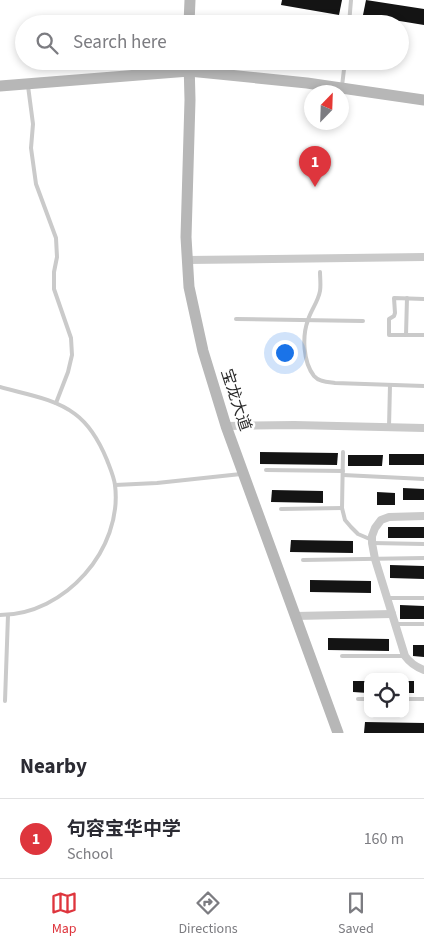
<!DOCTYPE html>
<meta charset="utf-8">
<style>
body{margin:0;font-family:"Source Sans 3","Noto Sans SC",sans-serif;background:#f7f7f7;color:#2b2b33}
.controls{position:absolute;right:15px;bottom:15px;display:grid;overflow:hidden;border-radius:10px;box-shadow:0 2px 8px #0003}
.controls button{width:45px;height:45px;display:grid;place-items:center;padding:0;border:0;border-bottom:1px solid #e1e1e2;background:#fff;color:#2b2b33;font:25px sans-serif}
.compass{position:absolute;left:304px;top:85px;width:45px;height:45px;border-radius:50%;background:#fff;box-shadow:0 2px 8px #0003;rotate:23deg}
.you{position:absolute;left:284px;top:352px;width:18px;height:18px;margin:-12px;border:4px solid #fff;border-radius:50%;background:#1a73e8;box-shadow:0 0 0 8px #1a73e833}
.badge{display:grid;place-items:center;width:32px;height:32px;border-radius:50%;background:#de353d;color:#fff;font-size:16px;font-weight:700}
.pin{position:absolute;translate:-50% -41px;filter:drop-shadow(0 1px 2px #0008)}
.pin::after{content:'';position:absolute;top:26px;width:18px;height:15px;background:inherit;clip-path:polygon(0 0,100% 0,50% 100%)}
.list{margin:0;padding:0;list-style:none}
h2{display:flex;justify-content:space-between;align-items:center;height:65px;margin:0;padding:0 20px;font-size:21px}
h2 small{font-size:16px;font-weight:400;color:#7c7c81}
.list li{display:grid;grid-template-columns:32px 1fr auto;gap:15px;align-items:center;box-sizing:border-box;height:80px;padding:0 20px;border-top:1px solid #e1e1e2}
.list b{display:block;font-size:19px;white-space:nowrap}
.list p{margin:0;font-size:16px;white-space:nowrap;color:#7c7c81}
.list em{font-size:16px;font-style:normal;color:#7c7c81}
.icon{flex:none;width:28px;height:28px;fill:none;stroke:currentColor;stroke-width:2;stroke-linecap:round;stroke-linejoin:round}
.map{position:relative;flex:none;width:424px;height:733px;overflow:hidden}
.search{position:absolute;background:#fff;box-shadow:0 2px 8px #0003;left:15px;right:15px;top:15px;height:55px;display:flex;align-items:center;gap:12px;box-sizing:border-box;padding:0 18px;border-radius:28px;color:#7c7c81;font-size:19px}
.sheet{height:145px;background:#fff}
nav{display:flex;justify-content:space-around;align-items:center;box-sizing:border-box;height:70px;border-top:1px solid #e1e1e2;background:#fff;font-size:14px;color:#7c7c81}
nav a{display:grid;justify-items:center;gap:2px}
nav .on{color:#de353d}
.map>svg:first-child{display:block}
</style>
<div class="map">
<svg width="424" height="733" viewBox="0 0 424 733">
<rect width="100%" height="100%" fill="#fff"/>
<g fill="#141414">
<polygon points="282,0 342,0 339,15 281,5"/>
<polygon points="366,0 424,9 424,25 363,15"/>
<polygon points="260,452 338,453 337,465 260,464"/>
<rect x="389" y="454" width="35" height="11"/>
<polygon points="348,455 383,455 382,466 348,466"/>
<polygon points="403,488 424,489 424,500 403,500"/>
<polygon points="272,490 323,491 323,503 271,502"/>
<polygon points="377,492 395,493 395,505 377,505"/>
<rect x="388" y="527" width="36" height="11"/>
<polygon points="291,540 353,541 353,553 290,552"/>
<polygon points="390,565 424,566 424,579 390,578"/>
<polygon points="310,580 371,581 371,593 310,592"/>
<polygon points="400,605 424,606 424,619 400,619"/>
<polygon points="328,638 389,639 389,651 328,650"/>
<polygon points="413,645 424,645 424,657 413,656"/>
<polygon points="353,681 368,681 368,693 353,692"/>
<rect x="405" y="681" width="9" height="12"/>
<polygon points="365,722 424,723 424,733 364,733"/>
</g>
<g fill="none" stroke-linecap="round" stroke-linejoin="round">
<g stroke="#cacaca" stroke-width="4">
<polyline points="349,24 351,0"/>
<polyline points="28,86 33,124 31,148 36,184 56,238 57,257 54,272 54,289 71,338 72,355 68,372 56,403"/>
<polyline points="342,86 345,61"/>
<path d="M320 272C320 278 321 285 320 291 318 302 311 310 308 320 302 336 303 362 314 376 319 382 328 382 335 383L424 386"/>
<polyline points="424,299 394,298 395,313 394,316 389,319 389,335 424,335"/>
<polyline points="236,319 363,321"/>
<polyline points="406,335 407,298"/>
<path d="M0 387C24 394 54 398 75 414 90 425 100 443 107 460 110 468 114 477 115 485 123 549 65 615 0 615"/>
<polyline points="389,427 390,385"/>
<polyline points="343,452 342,508 345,520 351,527 358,534 372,540"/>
<polyline points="266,470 343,471"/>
<polyline points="343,475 424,479"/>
<polyline points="115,485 157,483 241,474"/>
<polyline points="281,509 342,508"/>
<polyline points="372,543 424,544"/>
<polyline points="303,560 424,558"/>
<polyline points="387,598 424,598"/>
<polyline points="394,624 424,624"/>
<polyline points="342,656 404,656"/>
<polyline points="358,699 368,699"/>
<polyline points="405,699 424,699"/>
<polyline points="5,701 8,615"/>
</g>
<g stroke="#cacaca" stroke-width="8">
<polyline points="187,260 424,257"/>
<polyline points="226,426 294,425 424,428"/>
<path d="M424 516 389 517 381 520 375 528 372 536V543L375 559 405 656C410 663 416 667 424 670"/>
<polyline points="295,616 392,614"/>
</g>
<g stroke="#b7b7b7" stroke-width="11">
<polyline points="189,24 190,0"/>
<polyline points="189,61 190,100 186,237 189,287 203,351 226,426 338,733"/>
<polyline points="0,86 189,71 307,83 424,100"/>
</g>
</g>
<g text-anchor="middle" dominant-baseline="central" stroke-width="5" stroke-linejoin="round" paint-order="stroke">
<g font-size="16" fill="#2d2d2d" stroke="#fff">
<text transform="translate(236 400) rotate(72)">宝龙大道</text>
</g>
</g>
</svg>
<div class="controls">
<button><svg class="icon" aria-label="locate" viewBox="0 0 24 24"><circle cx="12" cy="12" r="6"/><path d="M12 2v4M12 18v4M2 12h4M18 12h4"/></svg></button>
</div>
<svg class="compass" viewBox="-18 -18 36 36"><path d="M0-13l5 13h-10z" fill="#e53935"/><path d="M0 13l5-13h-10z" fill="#7c7c81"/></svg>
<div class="you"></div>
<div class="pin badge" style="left:315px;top:187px">1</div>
<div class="search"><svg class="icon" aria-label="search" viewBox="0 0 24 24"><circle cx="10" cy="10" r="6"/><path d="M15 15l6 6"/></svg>Search here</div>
</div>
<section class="sheet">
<h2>Nearby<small></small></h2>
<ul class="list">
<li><span class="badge">1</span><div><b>句容宝华中学</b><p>School</p></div><em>160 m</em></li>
</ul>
</section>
<nav>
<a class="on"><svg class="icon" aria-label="map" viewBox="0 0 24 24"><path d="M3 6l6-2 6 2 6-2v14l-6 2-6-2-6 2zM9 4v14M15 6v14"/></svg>Map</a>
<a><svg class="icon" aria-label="directions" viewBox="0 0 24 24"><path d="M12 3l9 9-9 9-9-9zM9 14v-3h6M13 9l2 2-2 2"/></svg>Directions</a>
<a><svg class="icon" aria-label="saved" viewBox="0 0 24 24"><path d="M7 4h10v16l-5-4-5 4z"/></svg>Saved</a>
</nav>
